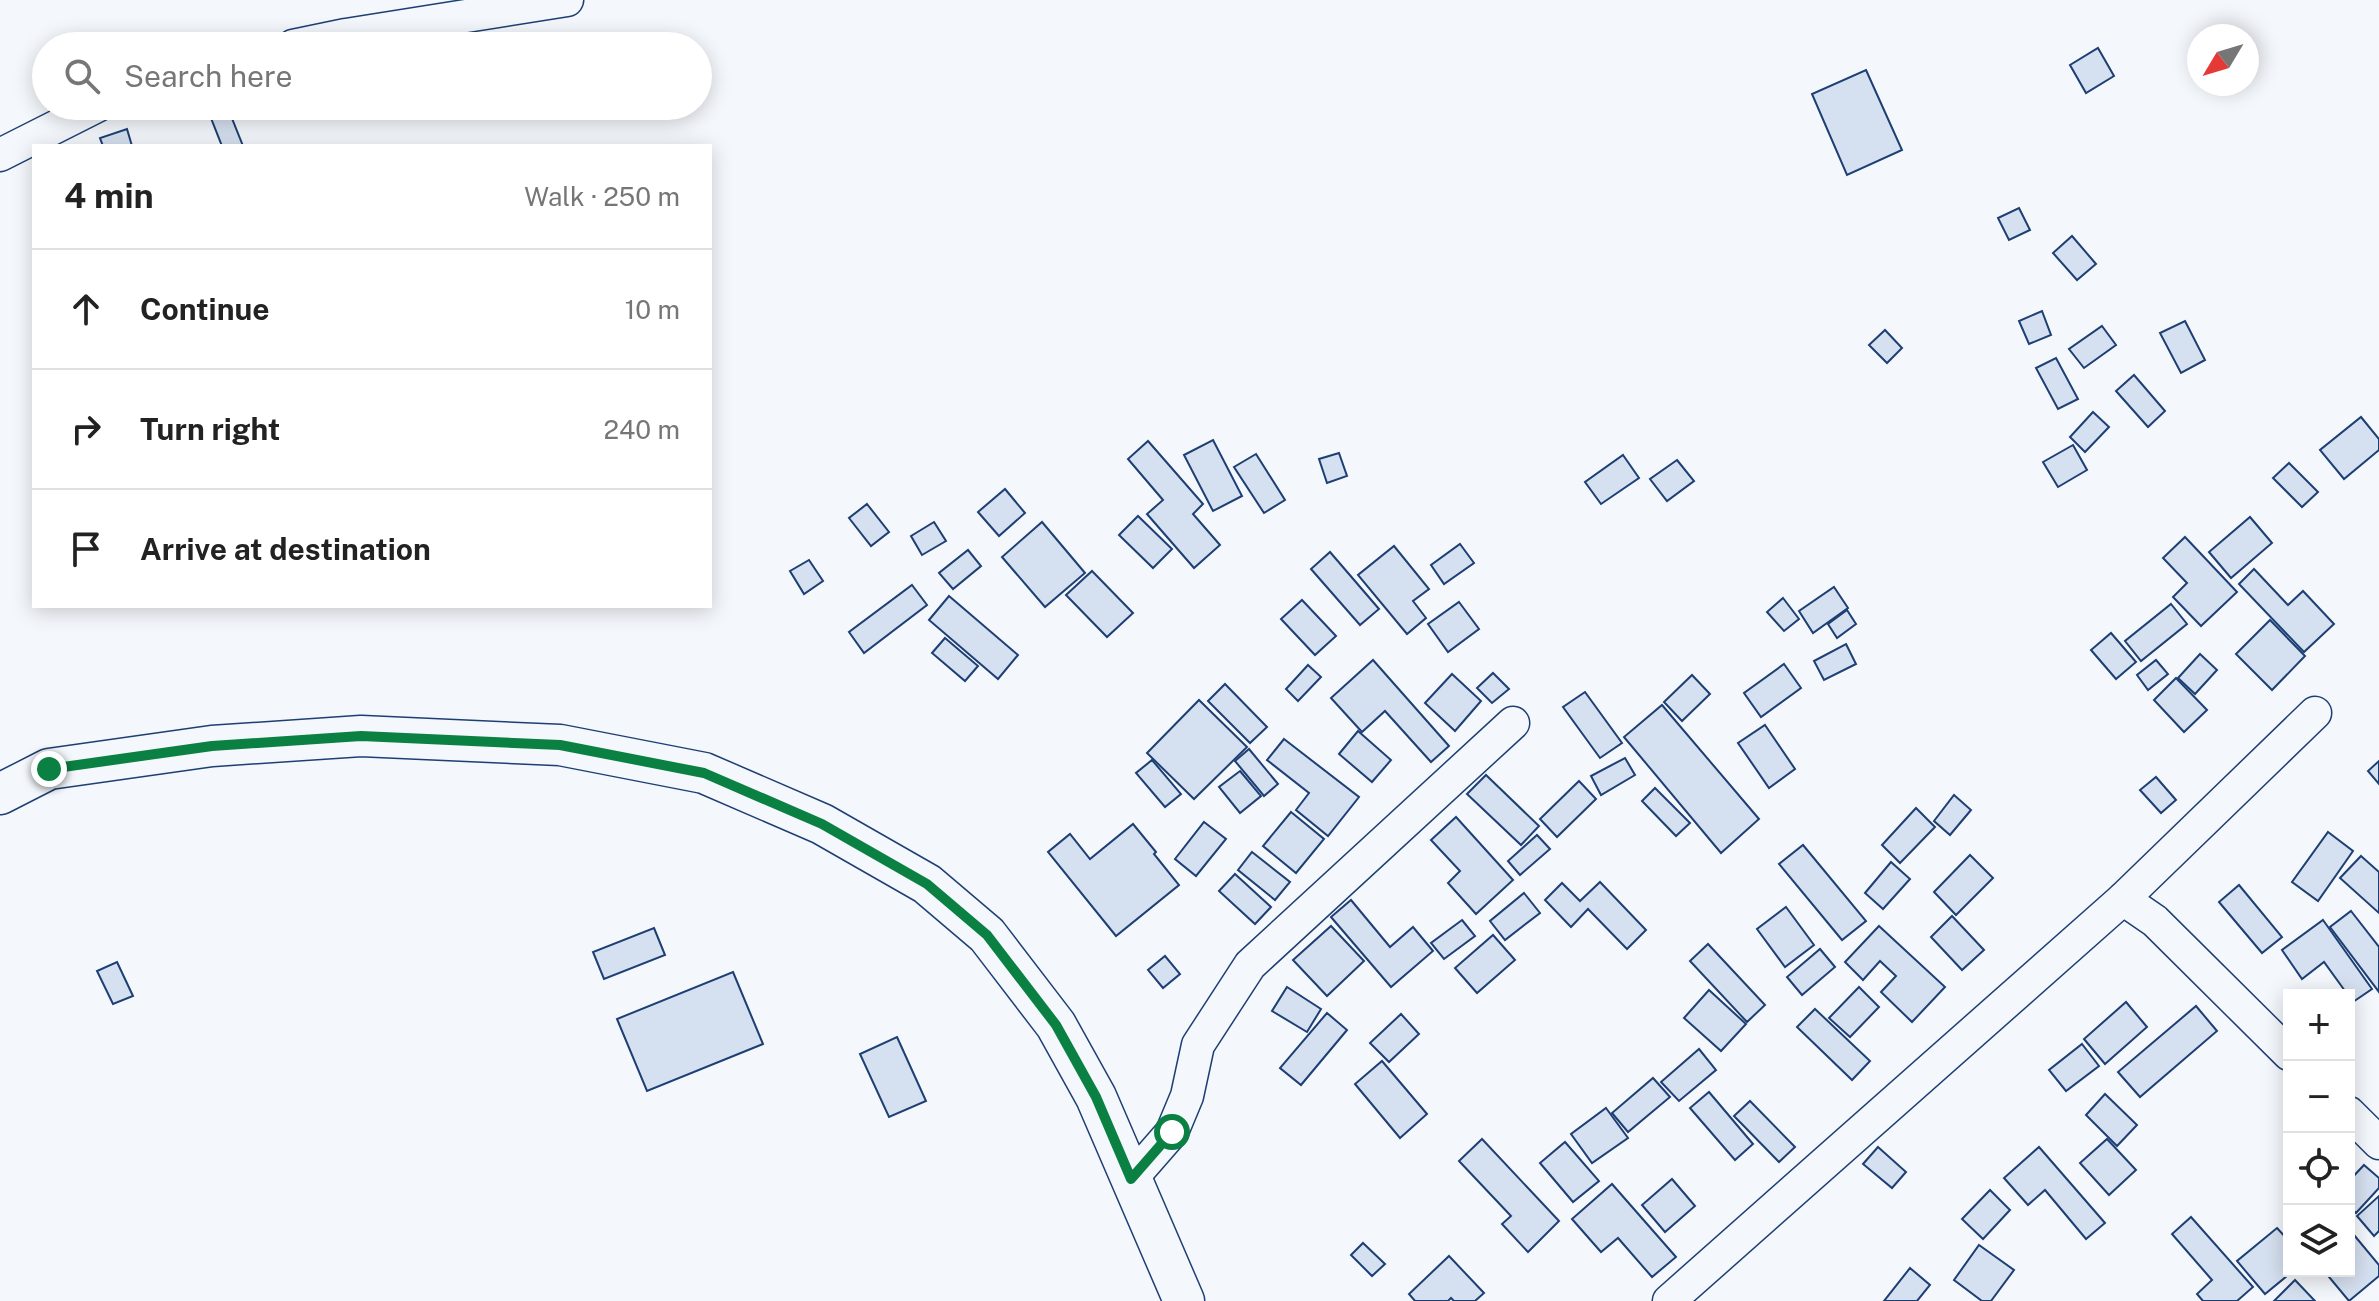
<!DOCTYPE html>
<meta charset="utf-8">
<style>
body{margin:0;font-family:"Public Sans",sans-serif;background:#f6f6f6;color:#222}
.controls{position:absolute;right:24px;bottom:24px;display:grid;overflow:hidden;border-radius:0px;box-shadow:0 4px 20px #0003}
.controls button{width:72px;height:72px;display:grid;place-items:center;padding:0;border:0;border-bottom:2px solid #e0e0e0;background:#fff;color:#222;font:40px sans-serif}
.compass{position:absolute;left:2187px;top:24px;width:72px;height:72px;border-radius:50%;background:#fff;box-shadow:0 4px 20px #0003;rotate:232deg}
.stop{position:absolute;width:24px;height:24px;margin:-18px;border:6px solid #0b8043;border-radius:50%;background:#fff}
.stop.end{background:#0b8043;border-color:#fff;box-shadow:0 2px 8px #0008}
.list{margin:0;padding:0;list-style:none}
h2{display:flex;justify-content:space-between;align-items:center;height:104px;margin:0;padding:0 32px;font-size:34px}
h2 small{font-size:26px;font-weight:400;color:#767676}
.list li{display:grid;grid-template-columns:52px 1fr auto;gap:24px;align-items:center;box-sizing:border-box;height:120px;padding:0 32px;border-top:2px solid #e0e0e0}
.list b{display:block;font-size:30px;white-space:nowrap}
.list em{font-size:26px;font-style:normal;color:#767676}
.icon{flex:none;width:44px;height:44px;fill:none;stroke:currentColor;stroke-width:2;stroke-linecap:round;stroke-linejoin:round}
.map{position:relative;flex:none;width:2379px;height:1301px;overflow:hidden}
.search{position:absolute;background:#fff;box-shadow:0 4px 20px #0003;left:32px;top:32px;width:680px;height:88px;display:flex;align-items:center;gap:20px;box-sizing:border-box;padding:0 28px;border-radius:44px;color:#767676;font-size:30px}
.panel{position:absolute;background:#fff;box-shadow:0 4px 20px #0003;left:32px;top:144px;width:680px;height:464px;border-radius:0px}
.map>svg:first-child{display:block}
</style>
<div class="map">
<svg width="2379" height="1301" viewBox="0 0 2379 1301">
<rect width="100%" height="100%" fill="#f4f7fb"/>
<g fill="#d5e0f0" stroke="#1d3f73" stroke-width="2">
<polygon points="2098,48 2114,76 2086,93 2070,65"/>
<polygon points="1866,70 1902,150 1847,175 1812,94"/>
<polygon points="211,106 227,106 243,146 222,146 207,108"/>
<polygon points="426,106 500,106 429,118"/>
<polygon points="127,129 132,146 103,146 100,138"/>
<polygon points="2019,208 2030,230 2009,240 1998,218"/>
<polygon points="2072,236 2096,264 2077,280 2053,253"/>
<polygon points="2042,311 2051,335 2029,344 2019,321"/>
<polygon points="2185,321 2205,360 2181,373 2160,333"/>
<polygon points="2102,326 2116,345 2084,368 2069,349"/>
<polygon points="1885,330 1902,348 1887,363 1869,345"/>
<polygon points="2056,358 2078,399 2058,409 2036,368"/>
<polygon points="2134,375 2165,411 2148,427 2116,391"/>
<polygon points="2093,412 2109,427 2085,452 2070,437"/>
<polygon points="2361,417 2379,439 2379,450 2344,479 2320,450"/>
<polygon points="1213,440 1242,496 1213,511 1184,455"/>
<polygon points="1148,441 1203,504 1193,514 1220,545 1194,568 1147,514 1163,500 1128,459"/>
<polygon points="2073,445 2087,470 2058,487 2043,462"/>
<polygon points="1339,453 1347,476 1327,483 1319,459"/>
<polygon points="1256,454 1285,500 1264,513 1234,467"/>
<polygon points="1623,455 1639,478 1601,504 1585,482"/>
<polygon points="1677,460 1694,481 1667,501 1650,479"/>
<polygon points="2289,463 2318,492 2302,507 2273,478"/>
<polygon points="1005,489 1025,513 999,536 978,512"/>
<polygon points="867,504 889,532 871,546 849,518"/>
<polygon points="1138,516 1172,549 1153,568 1119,535"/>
<polygon points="2250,517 2272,543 2231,578 2209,552"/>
<polygon points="934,522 946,541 922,555 911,536"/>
<polygon points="1042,522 1085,573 1045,607 1002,557"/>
<polygon points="2185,537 2237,592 2201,626 2173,597 2187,583 2163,558"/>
<polygon points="1460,544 1474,563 1444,584 1431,565"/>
<polygon points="1394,546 1429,589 1413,601 1426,618 1407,634 1358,575"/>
<polygon points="968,550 981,566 953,589 939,573"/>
<polygon points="1330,552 1379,609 1360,625 1311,569"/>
<polygon points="809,560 823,581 804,594 790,571"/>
<polygon points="2254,569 2288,605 2303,591 2334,624 2304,652 2239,584"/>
<polygon points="1092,571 1133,613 1107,637 1066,595"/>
<polygon points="912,585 927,605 864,653 849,632"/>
<polygon points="1834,587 1848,608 1813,633 1799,611"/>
<polygon points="949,596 1018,655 998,679 929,620"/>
<polygon points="1783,598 1799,619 1784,631 1767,612"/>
<polygon points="1302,600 1336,636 1315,655 1281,619"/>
<polygon points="1459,602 1479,629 1448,652 1428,624"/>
<polygon points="2171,604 2187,624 2141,661 2125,641"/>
<polygon points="1847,610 1856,624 1837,638 1828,624"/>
<polygon points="2270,620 2305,656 2272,690 2236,654"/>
<polygon points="2111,633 2136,662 2116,679 2091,650"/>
<polygon points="945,638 978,666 965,681 932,653"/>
<polygon points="1846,644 1856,664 1824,680 1814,661"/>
<polygon points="2200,654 2217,670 2195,694 2178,678"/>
<polygon points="1373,660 1449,746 1431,762 1385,711 1362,732 1331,698"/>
<polygon points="2156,660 2168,674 2148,690 2137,675"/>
<polygon points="1784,664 1801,688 1761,717 1744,693"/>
<polygon points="1308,665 1321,677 1298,701 1286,689"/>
<polygon points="1493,673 1509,689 1492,703 1477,688"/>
<polygon points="1452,674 1481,701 1455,731 1425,703"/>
<polygon points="1692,675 1710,694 1682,721 1664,702"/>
<polygon points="2176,678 2207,710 2184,732 2154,700"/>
<polygon points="1225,684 1267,727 1250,743 1208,701"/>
<polygon points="1585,692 1622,743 1600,758 1563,707"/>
<polygon points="1199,700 1247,747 1194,799 1147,753"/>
<polygon points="1662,705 1759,819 1721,853 1624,737"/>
<polygon points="1765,725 1795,769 1769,788 1738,743"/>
<polygon points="1358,731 1391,760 1372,782 1339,754"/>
<polygon points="1284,739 1359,797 1328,836 1296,810 1309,793 1267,760"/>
<polygon points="1249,749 1278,784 1264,796 1235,761"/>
<polygon points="1625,758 1635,775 1601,795 1591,776"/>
<polygon points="1152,760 1181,794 1165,807 1136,773"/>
<polygon points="2379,761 2379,784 2368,771"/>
<polygon points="1240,771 1261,796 1240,813 1219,787"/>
<polygon points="1486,775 1539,826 1521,845 1467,794"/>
<polygon points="2156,777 2176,800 2161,813 2140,790"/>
<polygon points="1579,781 1596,799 1557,837 1540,819"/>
<polygon points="1655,788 1690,823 1676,836 1642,801"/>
<polygon points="1954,795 1971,810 1950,835 1934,821"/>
<polygon points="1916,808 1935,827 1900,863 1882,845"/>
<polygon points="1291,812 1324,839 1296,873 1263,846"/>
<polygon points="1456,817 1513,880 1476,914 1448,883 1460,871 1431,840"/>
<polygon points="1204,822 1226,839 1196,876 1175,859"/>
<polygon points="1133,824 1156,852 1154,854 1179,885 1116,936 1048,852 1070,834 1090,859"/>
<polygon points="2328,832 2353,851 2318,901 2292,882"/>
<polygon points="1537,835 1550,849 1520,875 1508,861"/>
<polygon points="1803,845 1866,921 1842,940 1779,864"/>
<polygon points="1252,852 1290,882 1275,900 1238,870"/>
<polygon points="1970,855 1993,878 1956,915 1934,892"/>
<polygon points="2361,856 2379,872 2379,913 2340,878"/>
<polygon points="1891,862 1910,879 1883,909 1865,893"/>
<polygon points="1235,874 1271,907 1255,924 1219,891"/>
<polygon points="1600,882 1646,930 1627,949 1588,909 1571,927 1545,900 1562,883 1580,901"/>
<polygon points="2239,885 2282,937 2262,953 2219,902"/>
<polygon points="1524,893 1540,913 1505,940 1490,921"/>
<polygon points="1351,900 1390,947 1413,927 1433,951 1391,987 1331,917"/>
<polygon points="1786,907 1814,945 1785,967 1757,929"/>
<polygon points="2351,911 2379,947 2379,992 2330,927"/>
<polygon points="1952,916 1984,950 1962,970 1931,937"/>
<polygon points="1462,920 1475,936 1444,959 1431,943"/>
<polygon points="2323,920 2372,989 2353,1002 2324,962 2302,979 2282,950"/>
<polygon points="1331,926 1364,961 1327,996 1293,960"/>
<polygon points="1879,926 1945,987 1912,1022 1881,992 1896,976 1880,961 1863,980 1845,962"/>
<polygon points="654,928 665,955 604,979 593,952"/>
<polygon points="1493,935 1515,960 1477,993 1455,968"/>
<polygon points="1708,944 1765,1005 1747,1022 1690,961"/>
<polygon points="1820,949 1835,967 1802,995 1787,977"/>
<polygon points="1165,956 1180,974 1163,988 1148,970"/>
<polygon points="117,962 133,996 113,1004 97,971"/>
<polygon points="733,972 763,1044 647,1091 617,1019"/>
<polygon points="1287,987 1321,1009 1307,1032 1272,1011"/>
<polygon points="1859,987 1879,1007 1850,1037 1829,1018"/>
<polygon points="1709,990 1746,1024 1721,1051 1684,1018"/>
<polygon points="2126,1002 2147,1027 2105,1064 2084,1039"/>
<polygon points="2196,1006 2217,1031 2140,1097 2118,1072"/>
<polygon points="1815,1009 1870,1061 1852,1080 1797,1027"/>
<polygon points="1327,1013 1347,1030 1301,1085 1280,1068"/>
<polygon points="1401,1014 1419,1034 1389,1062 1370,1043"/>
<polygon points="897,1037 926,1101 889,1117 860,1054"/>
<polygon points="2082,1044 2099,1066 2066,1091 2049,1070"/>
<polygon points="1699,1049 1716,1070 1679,1101 1661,1082"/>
<polygon points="1382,1061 1427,1114 1400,1138 1355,1084"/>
<polygon points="1653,1078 1670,1097 1628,1132 1612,1113"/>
<polygon points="1709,1092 1753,1144 1735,1160 1690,1108"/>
<polygon points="2105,1094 2137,1125 2117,1146 2086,1115"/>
<polygon points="1750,1101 1795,1147 1779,1162 1734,1116"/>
<polygon points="1606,1108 1628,1138 1592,1163 1571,1134"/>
<polygon points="1482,1139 1559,1221 1528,1252 1502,1224 1511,1216 1459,1161"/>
<polygon points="2107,1139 2136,1170 2109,1195 2080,1163"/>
<polygon points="1565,1142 1599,1181 1573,1202 1540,1163"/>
<polygon points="1878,1147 1906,1172 1892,1188 1863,1164"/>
<polygon points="2039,1147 2105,1223 2086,1239 2045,1190 2028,1205 2004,1178"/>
<polygon points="2364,1165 2379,1178 2379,1188 2356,1213 2349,1206 2349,1181"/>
<polygon points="1672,1179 1695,1206 1665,1232 1642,1205"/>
<polygon points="1612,1184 1676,1257 1652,1277 1618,1238 1601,1252 1572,1219"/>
<polygon points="1990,1190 2010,1210 1983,1239 1962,1219"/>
<polygon points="2379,1196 2379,1231 2374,1236 2357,1216"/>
<polygon points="2191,1217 2253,1287 2237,1301 2203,1301 2197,1294 2212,1280 2172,1234"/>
<polygon points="2277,1228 2289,1241 2289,1271 2293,1271 2265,1294 2237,1261"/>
<polygon points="2349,1229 2379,1265 2379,1276 2349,1301 2324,1271 2349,1271"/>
<polygon points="1363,1243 1385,1264 1372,1276 1351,1255"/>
<polygon points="1979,1245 2014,1270 1991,1301 1982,1301 1954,1280"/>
<polygon points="1449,1256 1484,1293 1475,1301 1454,1301 1451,1298 1448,1301 1415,1301 1409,1294"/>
<polygon points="1910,1268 1930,1285 1917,1301 1884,1301"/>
<polygon points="2295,1280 2315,1301 2274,1301"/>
</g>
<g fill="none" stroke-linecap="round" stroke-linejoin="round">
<g stroke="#1d3f73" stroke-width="35">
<g id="minor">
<polyline points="293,46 346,35 567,0"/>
<polyline points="0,155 97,106"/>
<polyline points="2123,899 2155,921 2289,1054"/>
<polyline points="2349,1113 2379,1143"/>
<polyline points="1131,1179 1172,1132 1187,1096 1198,1045 1250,965 1513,723"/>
<polyline points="1669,1301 2123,899 2315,713"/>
</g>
</g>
<g stroke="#1d3f73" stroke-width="43">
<polyline id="tertiary" points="0,794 49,769 212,746 361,736 560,745 704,773 822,824 927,884 987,935 1056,1025 1096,1097 1184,1301"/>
</g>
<use href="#minor" stroke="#f4f7fb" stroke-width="32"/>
<use href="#tertiary" stroke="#f4f7fb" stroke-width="40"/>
</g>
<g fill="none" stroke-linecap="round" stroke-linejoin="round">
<polyline stroke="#0b8043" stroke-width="10" points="49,769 212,746 361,736 560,745 704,773 822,824 927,884 987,935 1056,1025 1096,1097 1131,1179 1172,1132"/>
</g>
</svg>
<div class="controls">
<button>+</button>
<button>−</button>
<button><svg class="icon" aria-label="locate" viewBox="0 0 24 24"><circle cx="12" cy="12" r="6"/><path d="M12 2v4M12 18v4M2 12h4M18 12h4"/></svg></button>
<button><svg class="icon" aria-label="layers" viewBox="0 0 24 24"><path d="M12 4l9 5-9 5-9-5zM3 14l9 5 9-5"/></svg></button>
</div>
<svg class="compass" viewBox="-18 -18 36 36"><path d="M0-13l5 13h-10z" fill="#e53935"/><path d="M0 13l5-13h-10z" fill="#767676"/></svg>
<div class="stop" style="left:1172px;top:1132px"></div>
<div class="stop end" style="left:49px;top:769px"></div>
<div class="search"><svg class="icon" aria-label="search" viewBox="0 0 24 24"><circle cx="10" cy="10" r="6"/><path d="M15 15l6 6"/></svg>Search here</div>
<section class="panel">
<h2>4 min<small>Walk · 250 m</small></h2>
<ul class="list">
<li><svg class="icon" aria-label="ahead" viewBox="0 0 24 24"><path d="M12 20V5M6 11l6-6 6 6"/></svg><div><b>Continue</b></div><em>10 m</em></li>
<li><svg class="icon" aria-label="right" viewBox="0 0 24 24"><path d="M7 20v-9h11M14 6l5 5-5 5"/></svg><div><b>Turn right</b></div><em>240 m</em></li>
<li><svg class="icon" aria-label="arrive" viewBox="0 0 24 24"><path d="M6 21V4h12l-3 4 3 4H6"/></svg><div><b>Arrive at destination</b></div></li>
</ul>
</section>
</div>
